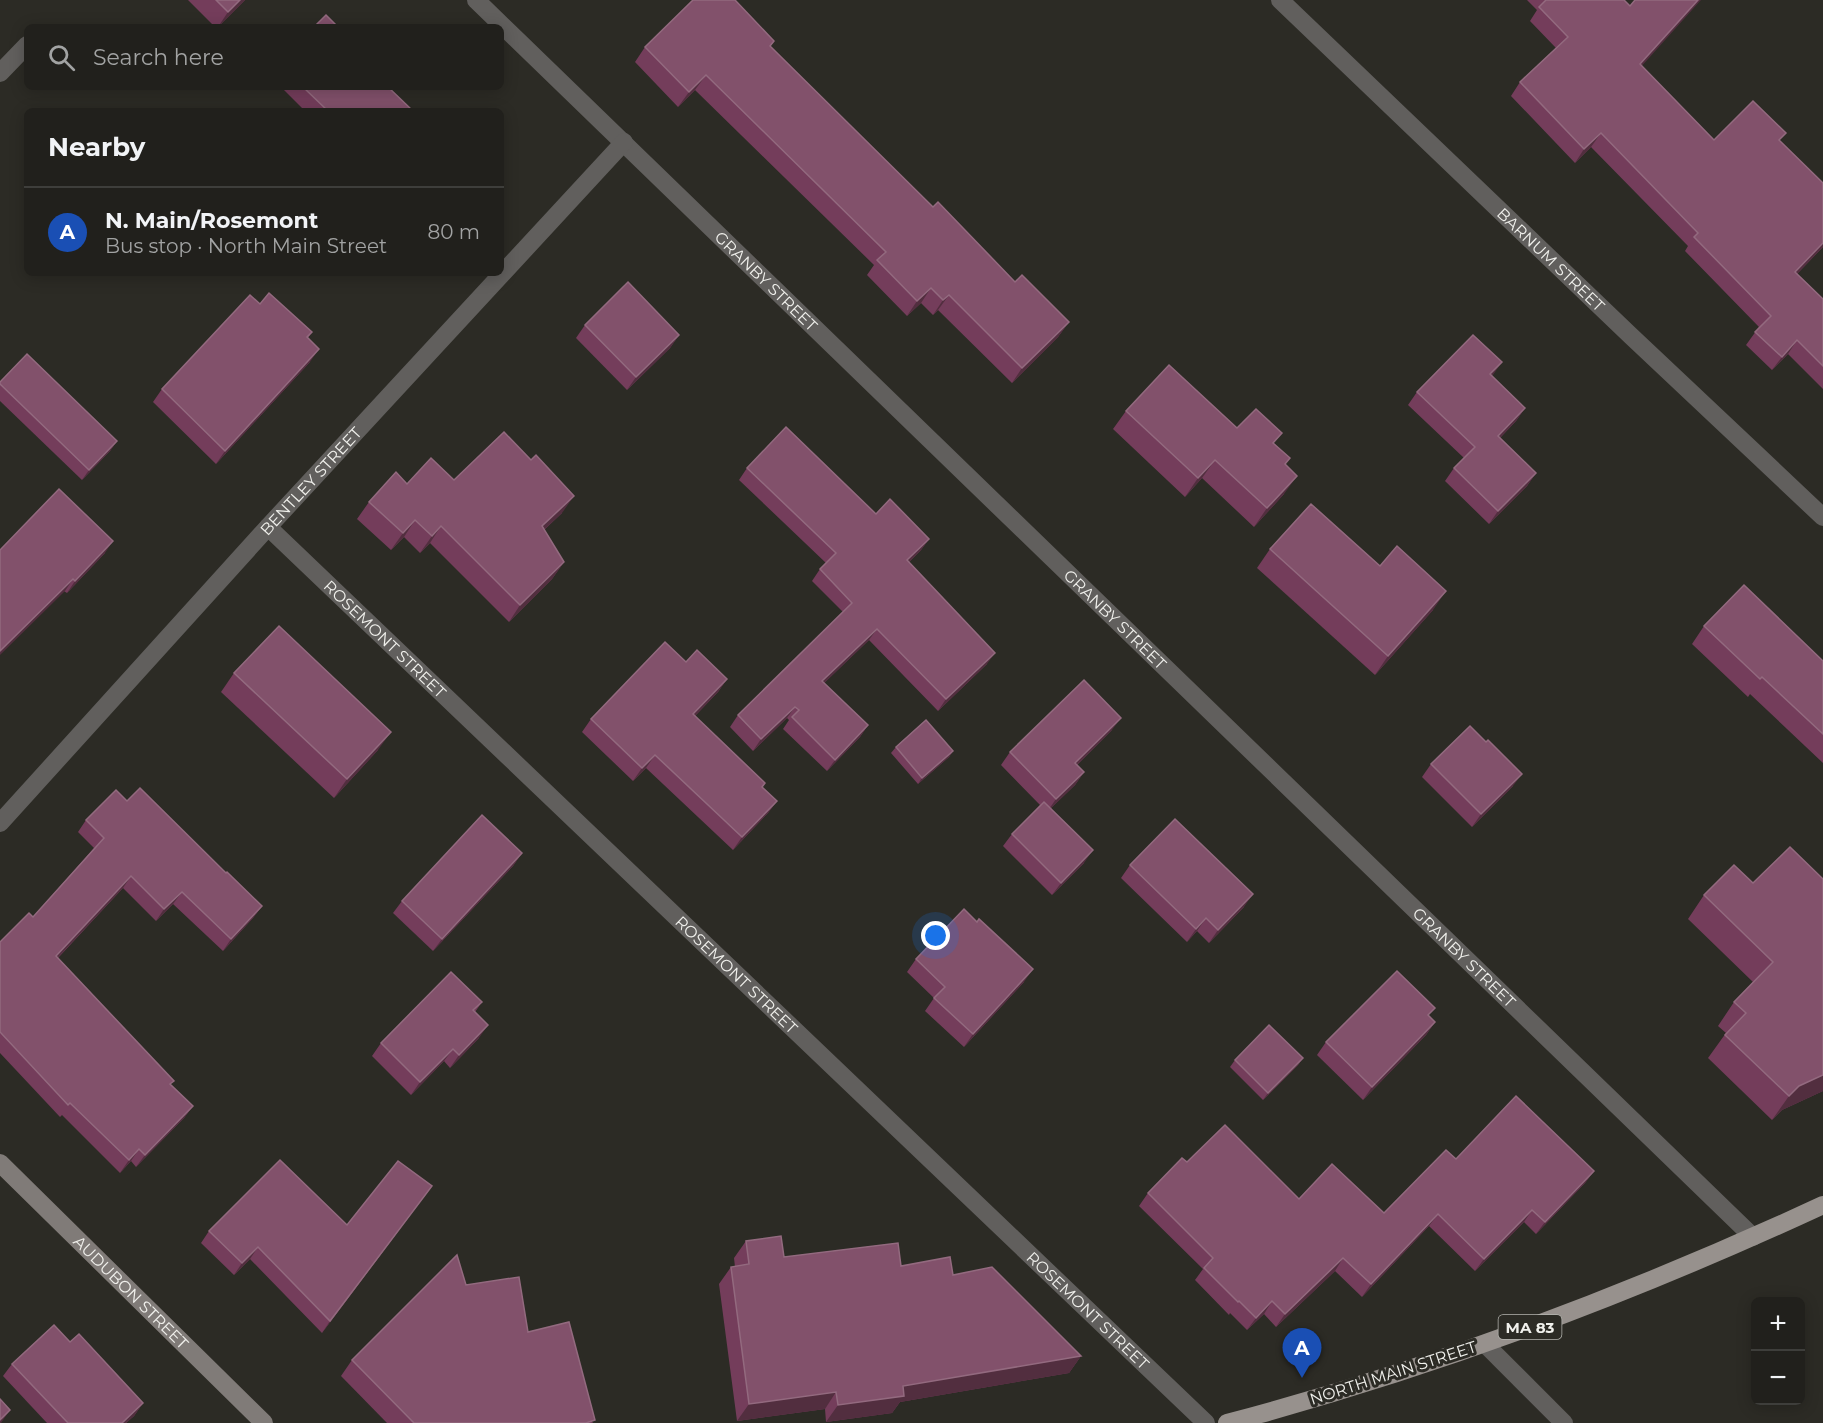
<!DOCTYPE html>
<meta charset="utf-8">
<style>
body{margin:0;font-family:Montserrat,sans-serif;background:#292825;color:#f1f3f6}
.controls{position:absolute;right:18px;bottom:18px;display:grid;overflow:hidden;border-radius:9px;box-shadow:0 3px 15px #0003}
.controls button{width:54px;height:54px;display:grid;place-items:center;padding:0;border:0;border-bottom:2px solid #3e3e3b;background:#21201c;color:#f1f3f6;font:30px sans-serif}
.you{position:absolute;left:936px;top:936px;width:21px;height:21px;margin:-15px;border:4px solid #fff;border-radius:50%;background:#1a73e8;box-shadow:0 0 0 9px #1a73e833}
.badge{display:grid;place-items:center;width:39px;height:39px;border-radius:50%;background:#f59b98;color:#fff;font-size:20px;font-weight:700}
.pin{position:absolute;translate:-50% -50px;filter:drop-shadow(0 2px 3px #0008)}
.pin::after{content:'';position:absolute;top:32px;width:21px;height:18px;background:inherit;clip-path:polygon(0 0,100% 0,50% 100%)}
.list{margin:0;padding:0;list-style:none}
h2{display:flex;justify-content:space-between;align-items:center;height:78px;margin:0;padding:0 24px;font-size:26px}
h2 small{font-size:20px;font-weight:400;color:#a2a3a3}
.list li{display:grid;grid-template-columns:39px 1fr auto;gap:18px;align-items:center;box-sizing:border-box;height:90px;padding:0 24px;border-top:2px solid #3e3e3b}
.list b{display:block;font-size:22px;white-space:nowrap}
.list p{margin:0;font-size:20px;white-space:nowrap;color:#a2a3a3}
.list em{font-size:20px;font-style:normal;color:#a2a3a3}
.icon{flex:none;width:33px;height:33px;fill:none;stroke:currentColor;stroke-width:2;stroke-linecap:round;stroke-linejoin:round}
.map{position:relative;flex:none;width:1823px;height:1423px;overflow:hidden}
.search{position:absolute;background:#21201c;box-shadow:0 3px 15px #0003;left:24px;top:24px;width:480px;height:66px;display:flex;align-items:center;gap:15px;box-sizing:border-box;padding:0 21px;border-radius:9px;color:#a2a3a3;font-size:22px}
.panel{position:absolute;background:#21201c;box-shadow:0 3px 15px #0003;left:24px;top:108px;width:480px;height:168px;border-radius:9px}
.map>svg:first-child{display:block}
</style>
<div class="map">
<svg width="1823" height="1423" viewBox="0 0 1823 1423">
<rect width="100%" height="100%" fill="#2c2b25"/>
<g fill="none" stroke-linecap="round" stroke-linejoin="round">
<g stroke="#615f5d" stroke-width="18">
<path id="s1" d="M476 0 1753 1237"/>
<path id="s2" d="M1280 0 1631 336 1823 517"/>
<polyline points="0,73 27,45"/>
<path id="s3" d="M268 527 1206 1423"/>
<path id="s4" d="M0 823 268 527 624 142"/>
<polyline points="1485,1344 1564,1423"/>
</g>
<path stroke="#807b78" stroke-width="18" id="s5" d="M0 1163 264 1423"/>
<path stroke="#97918d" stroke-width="18" d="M1227 1423C1432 1369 1631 1294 1823 1205"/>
</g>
<g fill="#743d5b">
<polygon points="188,0 245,0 218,27 215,27"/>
<polygon points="1527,0 1624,0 1642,66 1714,140 1780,141 1823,247 1797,274 1823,299 1823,389 1788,354 1772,370 1746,345 1759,327 1685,251 1688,246 1591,147 1575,163 1511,96 1520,82 1556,48 1530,21 1537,10"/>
<polygon points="774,41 770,47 933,207 1015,282 1069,322 1058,337 1012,383 938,310 933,315 921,303 907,316 867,275 874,265 695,90 678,107 635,62 645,47"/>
<polygon points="281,87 388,87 413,111 305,111"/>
<polygon points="260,304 312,332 308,338 310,362 216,464 153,402 162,389"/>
<polygon points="585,325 679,335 670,348 627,390 576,338"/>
<polygon points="1492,376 1525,408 1516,421 1500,438 1536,473 1527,486 1489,524 1445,481 1454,468 1464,458 1408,405 1417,392"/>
<polygon points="0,382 117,441 110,451 82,480 0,401"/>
<polygon points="1126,411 1237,428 1275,444 1286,465 1284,494 1254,527 1202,478 1185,497 1113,429"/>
<polygon points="747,468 876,514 929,539 921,550 909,562 987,664 938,711 869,640 824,683 868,725 860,737 827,771 783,729 789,720 787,718 753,751 730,727 738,715 843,612 812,581 820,569 826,563 739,480"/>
<polygon points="454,480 562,513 544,530 564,562 552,579 509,622 430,543 420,553 404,537 391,550 357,519 369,502 407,484"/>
<polygon points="1270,549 1380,566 1433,610 1375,675 1257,568"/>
<polygon points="0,550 105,553 67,593"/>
<polygon points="1704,626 1823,661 1823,763 1750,694 1748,697 1692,644"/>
<polygon points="686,662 727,679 718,692 695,716 762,787 777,801 768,813 733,850 646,768 633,781 582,732 591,719"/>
<polygon points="234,673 378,750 334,798 221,692"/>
<polygon points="1112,730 1077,765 1084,772 1075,785 1051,808 1084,863 1052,895 1003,846 1012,834 1040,805 1001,765 1010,752"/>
<polygon points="896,747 953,751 949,757 918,784 891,753"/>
<polygon points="1431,764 1513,786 1472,827 1422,777"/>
<polygon points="127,801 226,873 262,906 253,918 223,951 173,904 156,921 123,888 58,958 171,1085 193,1106 184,1118 136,1167 131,1161 120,1173 62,1115 60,1117 0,1053 0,942 33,917 94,848 78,832 86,820"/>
<polygon points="522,853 513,866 433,951 393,913 402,901"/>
<polygon points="1130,865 1244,907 1209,943 1197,931 1187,942 1121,878"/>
<polygon points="1823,879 1823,1091 1782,1110 1772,1120 1708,1058 1726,1033 1718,1026 1734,1002 1753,982 1688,919 1704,895 1753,883"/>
<polygon points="916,959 1024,982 964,1047 925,1011 934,998 907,972"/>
<polygon points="482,1002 475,1012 479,1038 450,1068 444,1061 411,1095 372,1056 381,1043"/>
<polygon points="1429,1017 1435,1022 1426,1035 1363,1100 1317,1055 1326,1042"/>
<polygon points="1303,1058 1298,1065 1263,1100 1230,1067 1235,1060"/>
<polygon points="1456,1159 1594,1171 1585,1183 1536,1234 1524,1222 1475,1271 1429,1226 1362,1297 1335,1271 1276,1327 1264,1314 1247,1330 1230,1313 1229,1315 1195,1280 1203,1269 1139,1206 1148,1193 1187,1162 1299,1199 1384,1213"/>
<polygon points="432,1186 322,1333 250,1259 234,1275 201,1243 209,1231 347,1225"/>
<polygon points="746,1241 784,1257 901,1266 953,1275 1081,1356 1069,1373 900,1402 892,1413 826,1422 825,1409 737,1421 719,1284 731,1267 735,1267 734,1258"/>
<polygon points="466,1285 528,1332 593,1423 387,1423 341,1376 352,1360"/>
<polygon points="70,1342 143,1403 134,1416 126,1423 47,1423 3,1376 12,1364"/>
</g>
<g fill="#522e3f">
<polygon points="240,0 245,0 218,27 228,12"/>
<polygon points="1698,0 1701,0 1631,78 1640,64"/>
<polygon points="706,75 695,90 678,107 689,92"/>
<polygon points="1601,133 1591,147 1575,163 1584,149"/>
<polygon points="1823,243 1823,247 1786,285 1795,272"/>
<polygon points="931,288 921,303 907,316 917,301"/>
<polygon points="949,295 938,310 933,315 943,300"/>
<polygon points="1069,322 1058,337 1012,383 1022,368"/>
<polygon points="679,335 670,348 627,390 636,377"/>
<polygon points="1797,340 1788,354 1772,370 1782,357"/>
<polygon points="319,349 310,362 216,464 225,451"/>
<polygon points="1502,362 1493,375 1481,387 1490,374"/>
<polygon points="1525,408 1516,421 1489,449 1498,436"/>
<polygon points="117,441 110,451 82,480 89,470"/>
<polygon points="1215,460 1202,478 1185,497 1198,478"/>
<polygon points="1536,473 1527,486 1489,524 1498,511"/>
<polygon points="1297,476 1284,494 1254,527 1267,508"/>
<polygon points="574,496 562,513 530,543 542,526"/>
<polygon points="415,520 404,537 391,550 403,533"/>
<polygon points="441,526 430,543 420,553 432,536"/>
<polygon points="929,539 921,550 899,572 907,560"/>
<polygon points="113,541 105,553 67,593 75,581"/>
<polygon points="564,562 552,579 509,622 520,605"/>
<polygon points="73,579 65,591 0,655 0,651"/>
<polygon points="1446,591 1433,610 1375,675 1388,656"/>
<polygon points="877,629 869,640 814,693 822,681"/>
<polygon points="995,653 987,664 938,711 946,699"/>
<polygon points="727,679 718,692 684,727 693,714"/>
<polygon points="795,707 787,718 753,751 761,739"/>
<polygon points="1121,718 1112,730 1066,775 1075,763"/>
<polygon points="868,725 860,737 827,771 835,760"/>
<polygon points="391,732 378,750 334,798 347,779"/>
<polygon points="953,751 949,757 918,784 922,778"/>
<polygon points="655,755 646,768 633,781 642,768"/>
<polygon points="1084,772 1075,785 1047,812 1056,799"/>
<polygon points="1522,774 1513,786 1472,827 1481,814"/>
<polygon points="777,801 768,813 733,850 742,837"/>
<polygon points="1093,850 1084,863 1052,895 1061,883"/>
<polygon points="522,853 513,866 433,951 442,939"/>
<polygon points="131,876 123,888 48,968 56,956"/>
<polygon points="182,892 173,904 156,921 164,909"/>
<polygon points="1253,894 1244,907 1209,943 1218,930"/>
<polygon points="262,906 253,918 223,951 231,939"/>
<polygon points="1206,918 1197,931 1187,942 1196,929"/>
<polygon points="1033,969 1024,982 964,1047 973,1034"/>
<polygon points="1435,1022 1426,1035 1363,1100 1372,1087"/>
<polygon points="488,1025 479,1038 450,1068 459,1055"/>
<polygon points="453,1049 444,1061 411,1095 420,1082"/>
<polygon points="1303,1058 1298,1065 1263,1100 1268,1093"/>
<polygon points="1823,1075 1823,1091 1782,1110 1772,1120 1789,1096 1799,1086"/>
<polygon points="193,1106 184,1118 136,1167 145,1155"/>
<polygon points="139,1149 131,1161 120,1173 129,1160"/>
<polygon points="1594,1171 1585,1183 1536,1234 1545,1222"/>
<polygon points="432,1186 423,1198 322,1333 330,1321"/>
<polygon points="1532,1210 1524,1222 1475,1271 1484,1259"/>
<polygon points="1438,1214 1429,1226 1362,1297 1371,1284"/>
<polygon points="258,1247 250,1259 234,1275 242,1263"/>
<polygon points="1343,1258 1335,1271 1276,1327 1285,1314"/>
<polygon points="1272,1301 1264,1314 1247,1330 1256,1318"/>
<polygon points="1081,1356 1069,1373 900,1402 892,1413 826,1422 838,1405 903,1386"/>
<polygon points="836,1392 825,1409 737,1421 749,1404"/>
<polygon points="143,1403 134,1416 126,1423 122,1423"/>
<polygon points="10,1410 1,1423 0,1423 0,1420"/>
</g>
<g fill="#82516b" stroke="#936a7f" stroke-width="1.5">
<polygon points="216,0 240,0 228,12"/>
<polygon points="693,0 735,0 774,41 770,46 933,207 938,202 1015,282 1022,275 1069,322 1022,368 949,295 943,300 931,288 917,301 877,260 886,252 706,75 689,92 645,47"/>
<polygon points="1546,0 1624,0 1630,6 1635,0 1698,0 1640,64 1714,140 1753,101 1786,133 1779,140 1823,183 1823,243 1795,272 1823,299 1823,366 1797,340 1782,357 1755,332 1771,316 1694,237 1698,233 1601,133 1584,149 1520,82 1568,37 1539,7"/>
<polygon points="326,15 338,27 314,27"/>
<polygon points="303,87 388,87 413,111 328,111"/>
<polygon points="628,282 679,335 636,377 585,325"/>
<polygon points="269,293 312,332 307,337 319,349 225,451 162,389 250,295 260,304"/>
<polygon points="1473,335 1502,362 1490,374 1525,408 1498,436 1536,473 1498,511 1454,468 1475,447 1417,392"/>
<polygon points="27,354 117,441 89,470 0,384 0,382"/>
<polygon points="1169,365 1237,428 1256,409 1282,433 1273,443 1290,458 1285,464 1297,476 1267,508 1215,460 1198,478 1126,411"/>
<polygon points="786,427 876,514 890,499 929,539 907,560 995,653 946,699 877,629 822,681 868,725 835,760 792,717 799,710 795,707 761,739 738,715 852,603 820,569 836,553 747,468"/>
<polygon points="504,432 531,460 536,455 574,496 542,526 564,562 520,605 441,526 432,536 415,520 403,533 369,502 396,472 407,484 431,458 454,480"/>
<polygon points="59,489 113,541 75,581 73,579 0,651 0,550"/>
<polygon points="1311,504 1380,566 1397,546 1446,591 1388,656 1270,549"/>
<polygon points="1744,585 1823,661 1823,734 1762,677 1760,679 1704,626"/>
<polygon points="279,626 391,732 347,779 234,673"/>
<polygon points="665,642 686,662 697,650 727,679 693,714 765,783 762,787 777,801 742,837 655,755 642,768 591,719"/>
<polygon points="1084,680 1121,718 1075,763 1084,772 1056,799 1010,752"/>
<polygon points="926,720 953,751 922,778 896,747"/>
<polygon points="1470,726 1486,742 1488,740 1522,774 1481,814 1431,764"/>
<polygon points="140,788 226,873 227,872 262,906 231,939 182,892 164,909 131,876 56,956 174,1081 170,1084 193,1106 145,1155 139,1149 129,1160 70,1103 68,1105 0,1032 0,942 29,913 33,917 104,838 86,820 116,790 127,801"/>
<polygon points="1044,802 1093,850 1061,883 1012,834"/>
<polygon points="482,815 522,853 442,939 402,901"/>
<polygon points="1175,819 1253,894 1218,930 1206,918 1196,929 1130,865"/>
<polygon points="1790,847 1823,879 1823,1075 1799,1086 1789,1096 1725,1035 1746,1013 1734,1002 1773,962 1704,895 1734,865 1753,883"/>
<polygon points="964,909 977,922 979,919 1033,969 973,1034 934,998 945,987 916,959"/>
<polygon points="1397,971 1435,1008 1428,1015 1435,1022 1372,1087 1326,1042"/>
<polygon points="451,972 482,1002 473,1010 488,1025 459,1055 453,1049 420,1082 381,1043"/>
<polygon points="1269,1025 1303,1058 1268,1093 1235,1060"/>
<polygon points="1516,1096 1594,1171 1545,1222 1532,1210 1484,1259 1438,1214 1371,1284 1343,1258 1285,1314 1272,1301 1256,1318 1239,1301 1238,1302 1204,1268 1213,1258 1148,1193 1182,1158 1187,1162 1225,1125 1299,1199 1332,1164 1384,1213 1446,1150 1456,1159"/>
<polygon points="280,1160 347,1225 398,1161 432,1186 330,1321 258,1247 242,1263 209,1231"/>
<polygon points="781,1236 784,1257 898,1243 901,1266 950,1257 953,1275 992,1267 1081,1356 903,1386 904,1396 838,1405 836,1392 749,1404 731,1267 749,1264 746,1241"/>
<polygon points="457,1255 466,1285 519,1277 528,1332 569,1322 595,1420 586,1423 414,1423 352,1360"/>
<polygon points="54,1325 70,1342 79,1334 143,1403 122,1423 68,1423 12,1364"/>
<polygon points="0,1399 10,1410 0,1420"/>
</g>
<g text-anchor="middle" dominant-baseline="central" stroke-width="6" stroke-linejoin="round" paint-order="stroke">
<rect fill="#2c2b25" stroke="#b5b5b0" stroke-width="1.5" x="1498.5" y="1315" width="63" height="24" rx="4.5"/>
<g font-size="15" font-weight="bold" fill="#f0f0ec">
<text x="1530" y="1327">MA 83</text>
</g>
<g font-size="16" fill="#f0f0ec" stroke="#2c2b25">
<text stroke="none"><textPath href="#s2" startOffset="375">BARNUM STREET</textPath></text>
<text stroke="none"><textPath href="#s1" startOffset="404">GRANBY STREET</textPath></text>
<text stroke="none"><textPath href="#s4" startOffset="462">BENTLEY STREET</textPath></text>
<text stroke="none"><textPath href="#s1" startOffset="890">GRANBY STREET</textPath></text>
<text stroke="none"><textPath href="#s3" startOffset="162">ROSEMONT STREET</textPath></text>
<text stroke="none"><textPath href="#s1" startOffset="1376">GRANBY STREET</textPath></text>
<text stroke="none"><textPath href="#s3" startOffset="648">ROSEMONT STREET</textPath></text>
<text stroke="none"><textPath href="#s5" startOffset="184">AUDUBON STREET</textPath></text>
<text stroke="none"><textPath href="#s3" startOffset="1134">ROSEMONT STREET</textPath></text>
<text transform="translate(1393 1373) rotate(-18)">NORTH MAIN STREET</text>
</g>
</g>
</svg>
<div class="controls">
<button>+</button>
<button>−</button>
</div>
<div class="you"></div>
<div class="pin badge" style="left:1302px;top:1378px;background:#1a4fb4">A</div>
<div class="search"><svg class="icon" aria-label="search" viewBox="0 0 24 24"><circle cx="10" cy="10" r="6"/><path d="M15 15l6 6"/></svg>Search here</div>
<section class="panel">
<h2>Nearby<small></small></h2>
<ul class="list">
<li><span class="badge" style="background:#1a4fb4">A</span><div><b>N. Main/Rosemont</b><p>Bus stop · North Main Street</p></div><em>80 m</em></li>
</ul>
</section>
</div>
